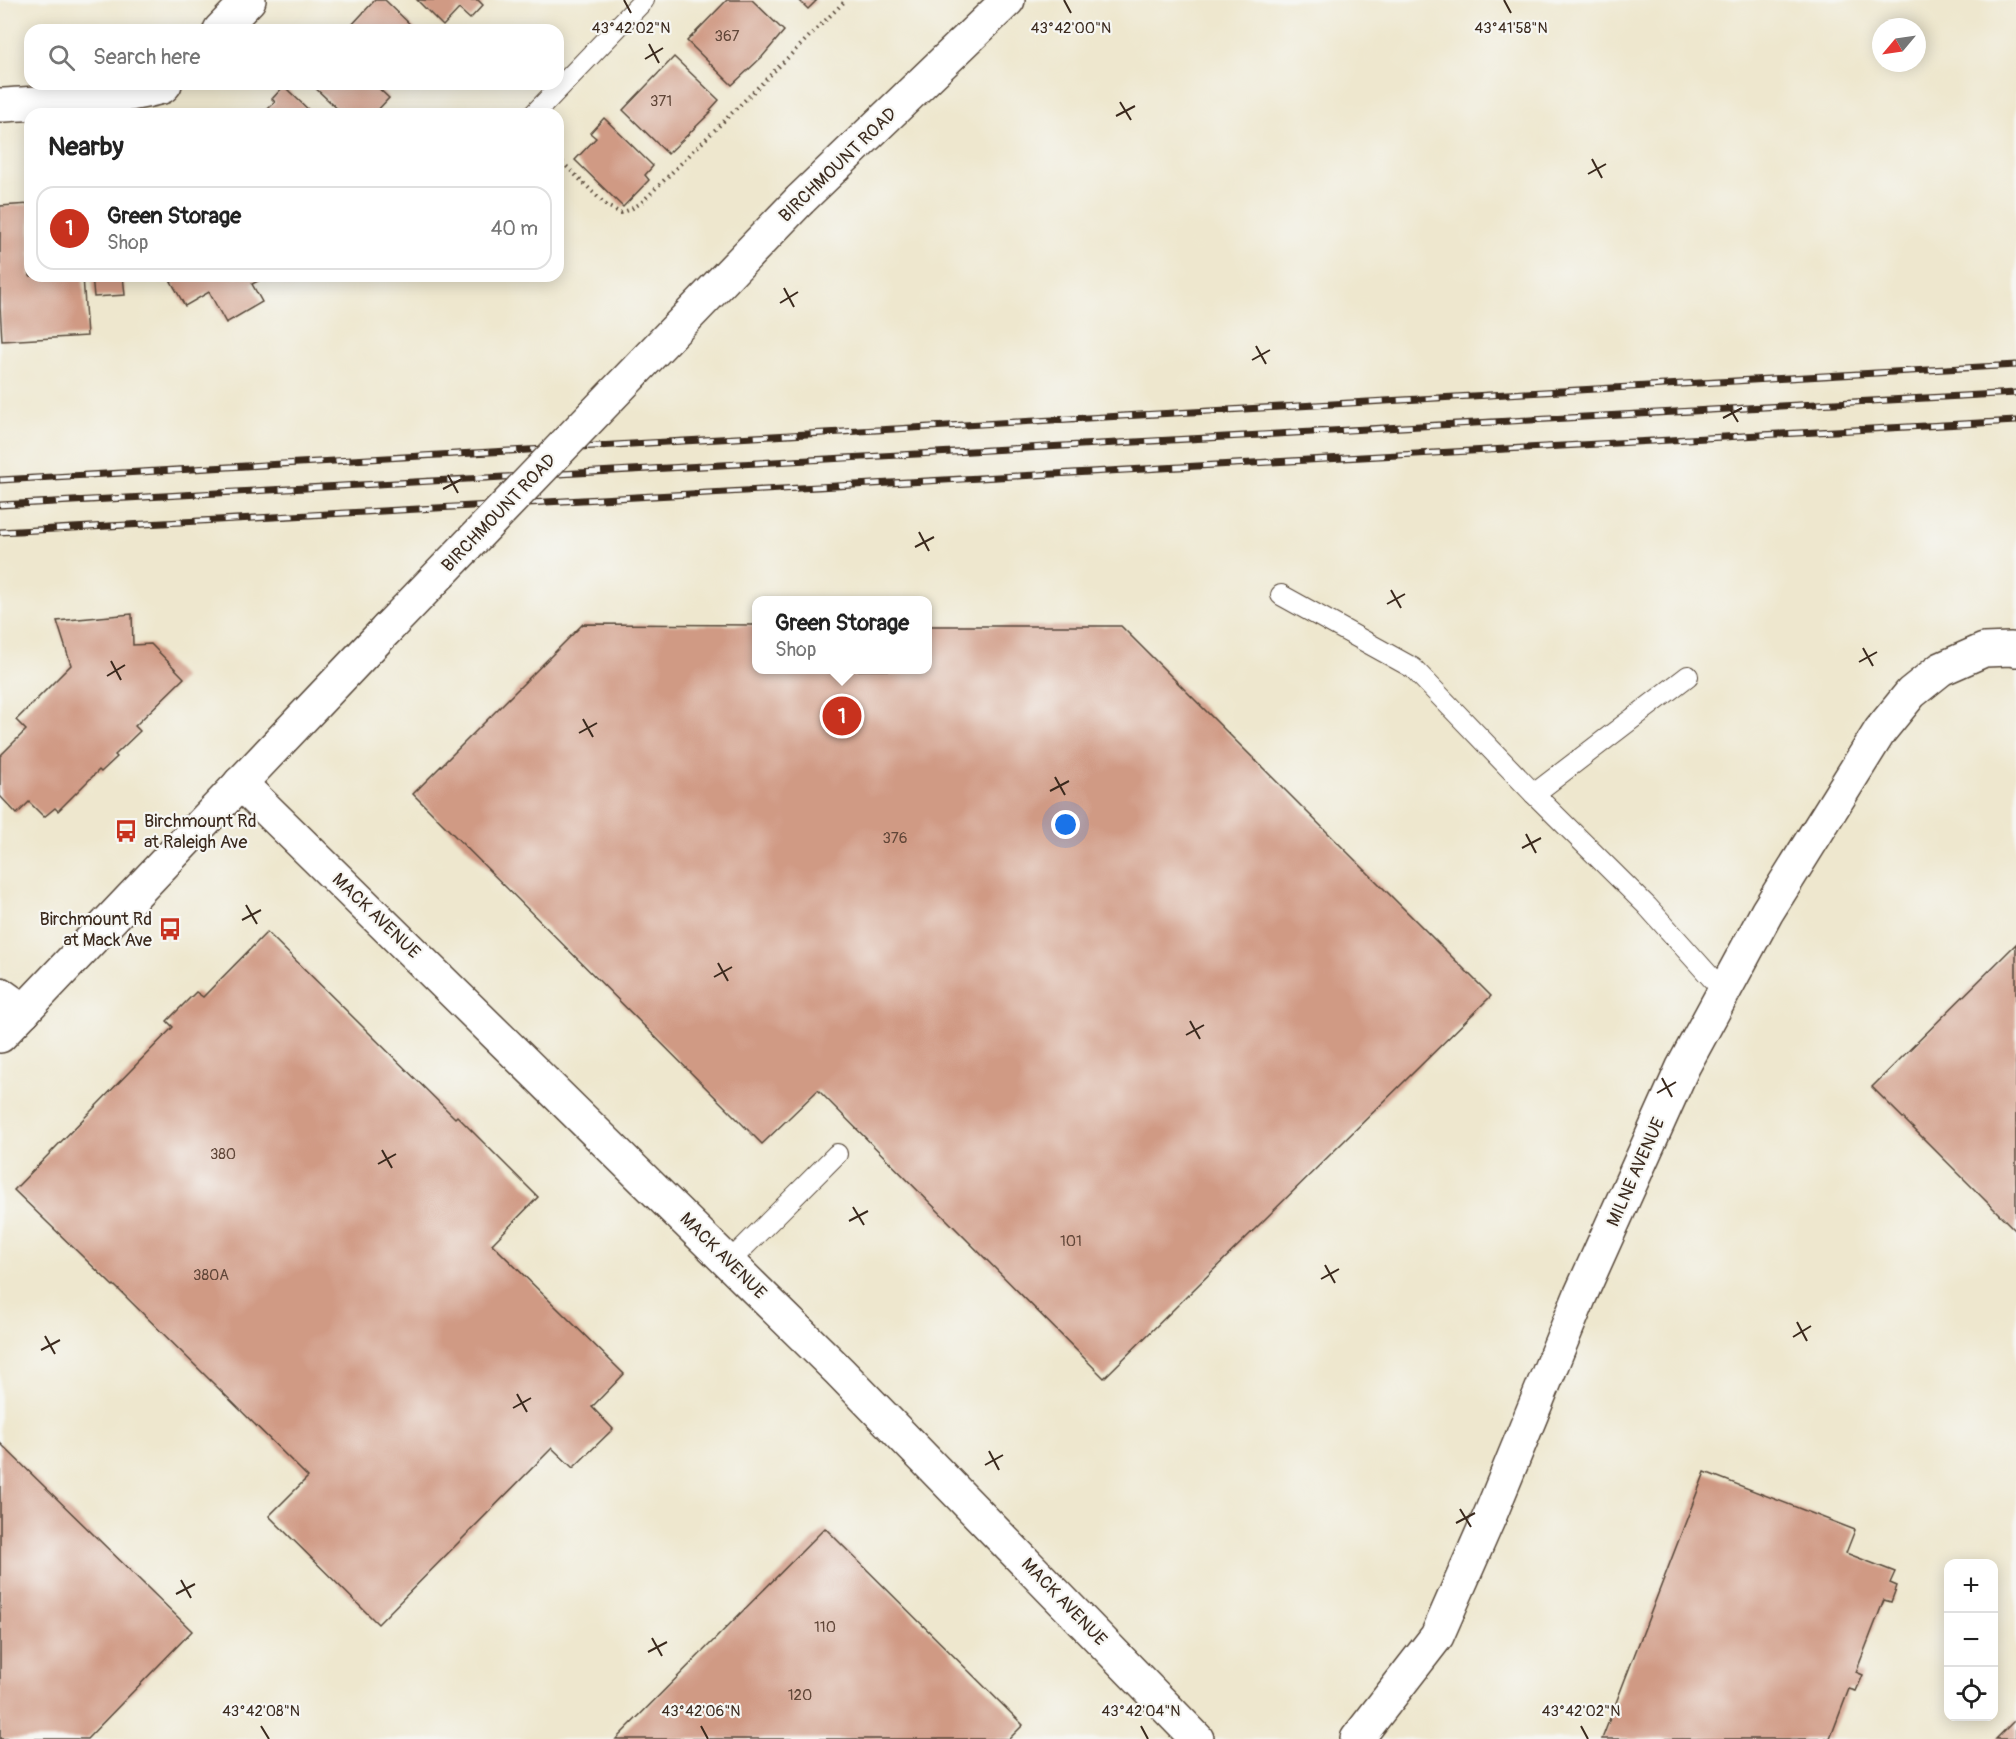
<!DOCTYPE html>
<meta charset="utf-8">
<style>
body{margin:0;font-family:Pangolin,sans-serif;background:#f2f2f2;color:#222}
.controls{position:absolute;right:18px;bottom:18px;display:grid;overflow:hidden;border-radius:12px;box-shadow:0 3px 15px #0003}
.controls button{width:54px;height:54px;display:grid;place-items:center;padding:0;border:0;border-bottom:2px solid #e0e0e0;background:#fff;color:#222;font:30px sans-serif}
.compass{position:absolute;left:1872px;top:18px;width:54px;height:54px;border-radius:50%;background:#fff;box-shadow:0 3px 15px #0003;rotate:241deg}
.you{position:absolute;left:1066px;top:825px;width:21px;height:21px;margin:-15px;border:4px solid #fff;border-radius:50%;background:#1a73e8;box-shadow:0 0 0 9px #1a73e833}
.badge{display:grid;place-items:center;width:39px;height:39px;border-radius:50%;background:#c8321e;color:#fff;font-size:20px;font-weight:700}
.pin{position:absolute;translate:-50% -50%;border:3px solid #fff;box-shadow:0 2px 6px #0006}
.popup{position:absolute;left:752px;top:596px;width:180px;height:78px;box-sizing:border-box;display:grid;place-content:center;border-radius:12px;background:#fff;filter:drop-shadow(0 2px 4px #0005);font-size:20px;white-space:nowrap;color:#767676}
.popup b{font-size:22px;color:#222}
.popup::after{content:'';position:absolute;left:50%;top:100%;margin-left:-12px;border:12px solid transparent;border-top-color:#fff}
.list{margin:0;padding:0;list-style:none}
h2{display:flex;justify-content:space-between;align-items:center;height:78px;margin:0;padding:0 24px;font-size:26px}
h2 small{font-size:20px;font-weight:400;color:#767676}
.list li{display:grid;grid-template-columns:39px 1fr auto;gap:18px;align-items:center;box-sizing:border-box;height:84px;margin:0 12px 12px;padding:0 12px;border:2px solid #e0e0e0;border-radius:18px}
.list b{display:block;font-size:22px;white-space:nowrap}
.list p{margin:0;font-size:20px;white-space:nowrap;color:#767676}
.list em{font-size:20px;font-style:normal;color:#767676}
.icon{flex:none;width:33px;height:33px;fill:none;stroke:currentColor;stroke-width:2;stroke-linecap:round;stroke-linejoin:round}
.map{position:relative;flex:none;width:2016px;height:1739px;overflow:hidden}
.search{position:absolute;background:#fff;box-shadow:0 3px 15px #0003;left:24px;top:24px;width:540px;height:66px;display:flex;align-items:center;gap:15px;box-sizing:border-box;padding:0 21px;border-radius:18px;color:#767676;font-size:22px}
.panel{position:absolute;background:#fff;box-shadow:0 3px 15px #0003;left:24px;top:108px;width:540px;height:174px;border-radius:18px}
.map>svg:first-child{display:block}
</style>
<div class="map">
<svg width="2016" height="1739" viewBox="0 0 2016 1739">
<rect width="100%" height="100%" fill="#f6f6f2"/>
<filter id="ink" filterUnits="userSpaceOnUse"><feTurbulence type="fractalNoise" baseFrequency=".0167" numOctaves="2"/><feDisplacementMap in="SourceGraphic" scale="12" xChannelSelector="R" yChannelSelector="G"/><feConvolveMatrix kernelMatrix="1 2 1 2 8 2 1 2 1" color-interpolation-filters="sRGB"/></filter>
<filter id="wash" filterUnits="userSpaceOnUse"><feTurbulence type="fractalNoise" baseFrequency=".008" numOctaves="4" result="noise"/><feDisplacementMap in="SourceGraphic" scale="24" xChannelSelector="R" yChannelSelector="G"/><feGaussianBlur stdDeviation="1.35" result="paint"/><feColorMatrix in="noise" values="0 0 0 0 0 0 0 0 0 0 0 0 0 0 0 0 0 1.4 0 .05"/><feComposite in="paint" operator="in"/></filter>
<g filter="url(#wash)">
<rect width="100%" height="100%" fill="#eee7ce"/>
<g id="blocks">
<g fill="#d09a84">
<polygon points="375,0 385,0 416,30 353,30 350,27"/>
<polygon points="417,0 478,0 483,5 470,19 459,9 443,26"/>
<polygon points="727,0 752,0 784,31 762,57 732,85 687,41"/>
<polygon points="799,0 817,0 808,9"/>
<polygon points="674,57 719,100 710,110 712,111 668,154 623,110"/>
<polygon points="311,84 374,84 389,98 374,114 343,114"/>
<polygon points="284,86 290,92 313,114 263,114 275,102 272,99"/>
<polygon points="604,118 653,166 645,175 649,180 623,207 575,160 596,138 590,133"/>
<polygon points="30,204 30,276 83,276 87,336 2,341 0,307 0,206"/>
<polygon points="92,276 123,276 125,295 94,297"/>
<polygon points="168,276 257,276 260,280 252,284 262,302 226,323 209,292 185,306"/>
<polygon points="132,614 133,645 151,644 184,678 135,726 140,731 115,755 117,757 101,772 99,770 58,811 55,808 44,817 29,802 17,814 0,796 0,756 26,730 16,720 71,665 57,621"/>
<polygon points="583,624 756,625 756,670 928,670 928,626 1121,626 1491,996 1104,1378 818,1090 762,1144 413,794"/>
<polygon points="267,932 455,1118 457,1116 538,1197 492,1244 624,1374 592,1407 613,1429 573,1468 552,1448 378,1624 269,1516 308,1477 114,1285 113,1286 14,1190 173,1027 167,1021 196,992 203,997"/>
<polygon points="2016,944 2016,1231 1872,1087"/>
<polygon points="0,1443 192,1631 87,1739 0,1739"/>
<polygon points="1705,1472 1855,1530 1846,1553 1895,1572 1890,1583 1897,1586 1891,1602 1884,1600 1856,1672 1863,1675 1856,1691 1849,1689 1830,1739 1602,1739"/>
<polygon points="825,1528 1023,1725 1009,1739 616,1739"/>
<polygon points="2016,1719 2016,1739 1996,1739"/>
</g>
</g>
</g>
<g filter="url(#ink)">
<use href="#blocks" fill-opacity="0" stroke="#564638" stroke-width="1.5"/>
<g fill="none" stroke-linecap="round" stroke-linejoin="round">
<g stroke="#564638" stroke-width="22">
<g id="service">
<polyline points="534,114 644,0"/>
<polyline points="1281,595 1413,668 1534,794 1647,906 1724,992"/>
<polyline points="1534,794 1688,676"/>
<polyline points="729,1262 837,1154"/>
</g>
</g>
<g stroke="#564638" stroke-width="36">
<g id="minor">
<polyline points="220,30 249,0"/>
<path d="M0 105C55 102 109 101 162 87L165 84"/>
<polyline points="240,783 839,1371 1197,1739"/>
<polyline points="1357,1739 1437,1636 1491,1513 1580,1296 1683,1067 1767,912 1880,731 1911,693 1941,669 1984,650 2011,649 2016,650"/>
</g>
</g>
<g stroke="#564638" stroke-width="36">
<polyline id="tertiary" points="0,994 24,1011"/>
</g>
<g stroke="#564638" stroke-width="36">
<g id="secondary">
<polyline points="800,200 1008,0"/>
<polyline points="0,1036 387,629"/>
</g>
</g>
<polyline stroke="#564638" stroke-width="4" stroke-dasharray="1.5 4.5" stroke-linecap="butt" points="558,158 607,206 621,213 631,209 641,203 846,0"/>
<use href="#service" stroke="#fff" stroke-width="20"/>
<use href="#minor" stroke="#fff" stroke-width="33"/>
<use href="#tertiary" stroke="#fff" stroke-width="33"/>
<use href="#secondary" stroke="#fff" stroke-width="33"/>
<g stroke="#3b2a1e" stroke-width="7">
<g id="rail">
<polyline points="0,480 2016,365"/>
<polyline points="0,505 2016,393"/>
<polyline points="0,532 2016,421"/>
</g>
</g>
<use href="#rail" stroke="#f6f6f2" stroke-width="4.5" stroke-dasharray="14" stroke-linecap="butt"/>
<g stroke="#564638" stroke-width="36" stroke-linecap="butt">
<polyline id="secondary-bridge" points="387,629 800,200"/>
</g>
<use href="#secondary-bridge" stroke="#fff" stroke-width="33"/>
</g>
</g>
<path fill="none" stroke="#3b2a1e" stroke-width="2" d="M624 0 631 13M1064 0 1071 13M1504 0 1511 13M649 44 659 63M645 59 663 48M1120 102 1131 120M1116 116 1135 106M1592 159 1602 178M1588 174 1606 164M784 288 794 307M780 303 798 292M1256 346 1266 364M1252 360 1270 350M1727 404 1738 422M1723 418 1742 408M448 475 458 493M443 489 462 479M919 532 929 551M915 547 934 537M1391 590 1401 608M1387 604 1405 594M1863 648 1873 666M111 661 121 680M1859 662 1877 652M107 676 125 665M583 719 593 737M579 733 597 723M1055 777 1065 795M1050 791 1069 781M1526 834 1536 853M1522 848 1541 838M246 905 257 924M242 920 261 910M718 963 728 981M714 977 732 967M1190 1021 1200 1039M1186 1035 1204 1025M1662 1078 1672 1097M1657 1093 1676 1082M382 1150 392 1168M378 1164 396 1154M853 1207 864 1225M849 1221 868 1211M1325 1265 1335 1283M1321 1279 1339 1269M1797 1322 1807 1341M45 1336 55 1354M1793 1337 1811 1326M41 1350 60 1340M517 1394 527 1412M513 1408 531 1398M989 1451 999 1470M985 1465 1003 1455M1460 1509 1471 1527M1456 1523 1475 1513M181 1580 191 1598M176 1594 195 1584M652 1638 662 1656M648 1652 667 1642M261 1726 269 1739M701 1726 708 1739M1141 1726 1148 1739M1581 1726 1588 1739"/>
<defs>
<g id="bus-bare" transform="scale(1.8)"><path d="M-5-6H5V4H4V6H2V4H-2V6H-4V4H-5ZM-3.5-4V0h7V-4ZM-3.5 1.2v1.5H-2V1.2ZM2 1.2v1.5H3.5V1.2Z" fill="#c8321e" stroke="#f6f6f2" stroke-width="2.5" paint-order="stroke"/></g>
</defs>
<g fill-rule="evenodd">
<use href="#bus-bare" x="126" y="831"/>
<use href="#bus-bare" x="170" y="929"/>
</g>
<g text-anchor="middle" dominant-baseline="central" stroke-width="4.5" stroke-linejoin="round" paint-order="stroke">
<g font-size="15" fill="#604638">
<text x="727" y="36">367</text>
<text x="661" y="101">371</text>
<text x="895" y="838">376</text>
<text x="223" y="1154">380</text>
<text x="1071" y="1241">101</text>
<text x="211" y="1275">380A</text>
<text x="825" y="1627">110</text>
<text x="800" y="1695">120</text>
</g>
<g font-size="18" fill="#3b2a1e" stroke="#f6f6f2">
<text transform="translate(838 165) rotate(-44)">BIRCHMOUNT ROAD</text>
<text transform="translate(499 513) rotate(-46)">BIRCHMOUNT ROAD</text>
<text transform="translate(376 916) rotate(44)">MACK AVENUE</text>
<text transform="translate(1636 1172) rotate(-66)">MILNE AVENUE</text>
<text transform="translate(723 1256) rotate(45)">MACK AVENUE</text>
<text transform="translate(1064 1602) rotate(46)">MACK AVENUE</text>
</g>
<g font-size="18" fill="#3b2a1e" stroke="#f6f6f2" text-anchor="start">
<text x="144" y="821">Birchmount Rd<tspan x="144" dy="21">at Raleigh Ave</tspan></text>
<text x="152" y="919" text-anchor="end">Birchmount Rd<tspan x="152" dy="21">at Mack Ave</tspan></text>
</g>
</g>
<g font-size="15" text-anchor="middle" fill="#3b2a1e" stroke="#f6f6f2" stroke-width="4.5" stroke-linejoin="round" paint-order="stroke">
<text x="631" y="33">43°42'02"N</text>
<text x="1071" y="33">43°42'00"N</text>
<text x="1511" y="33">43°41'58"N</text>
<text x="261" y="1716">43°42'08"N</text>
<text x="701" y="1716">43°42'06"N</text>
<text x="1141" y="1716">43°42'04"N</text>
<text x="1581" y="1716">43°42'02"N</text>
</g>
</svg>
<div class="controls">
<button>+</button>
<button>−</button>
<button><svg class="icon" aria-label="locate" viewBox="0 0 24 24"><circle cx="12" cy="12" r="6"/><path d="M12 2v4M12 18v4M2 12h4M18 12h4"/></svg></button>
</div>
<svg class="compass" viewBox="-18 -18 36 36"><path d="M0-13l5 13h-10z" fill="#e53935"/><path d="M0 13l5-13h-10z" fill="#767676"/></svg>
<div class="you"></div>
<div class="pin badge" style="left:842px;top:716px">1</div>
<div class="popup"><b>Green Storage</b>Shop</div>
<div class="search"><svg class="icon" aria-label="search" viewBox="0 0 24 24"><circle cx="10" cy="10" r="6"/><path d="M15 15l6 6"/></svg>Search here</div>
<section class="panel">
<h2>Nearby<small></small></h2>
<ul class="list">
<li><span class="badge">1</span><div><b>Green Storage</b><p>Shop</p></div><em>40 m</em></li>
</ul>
</section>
</div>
